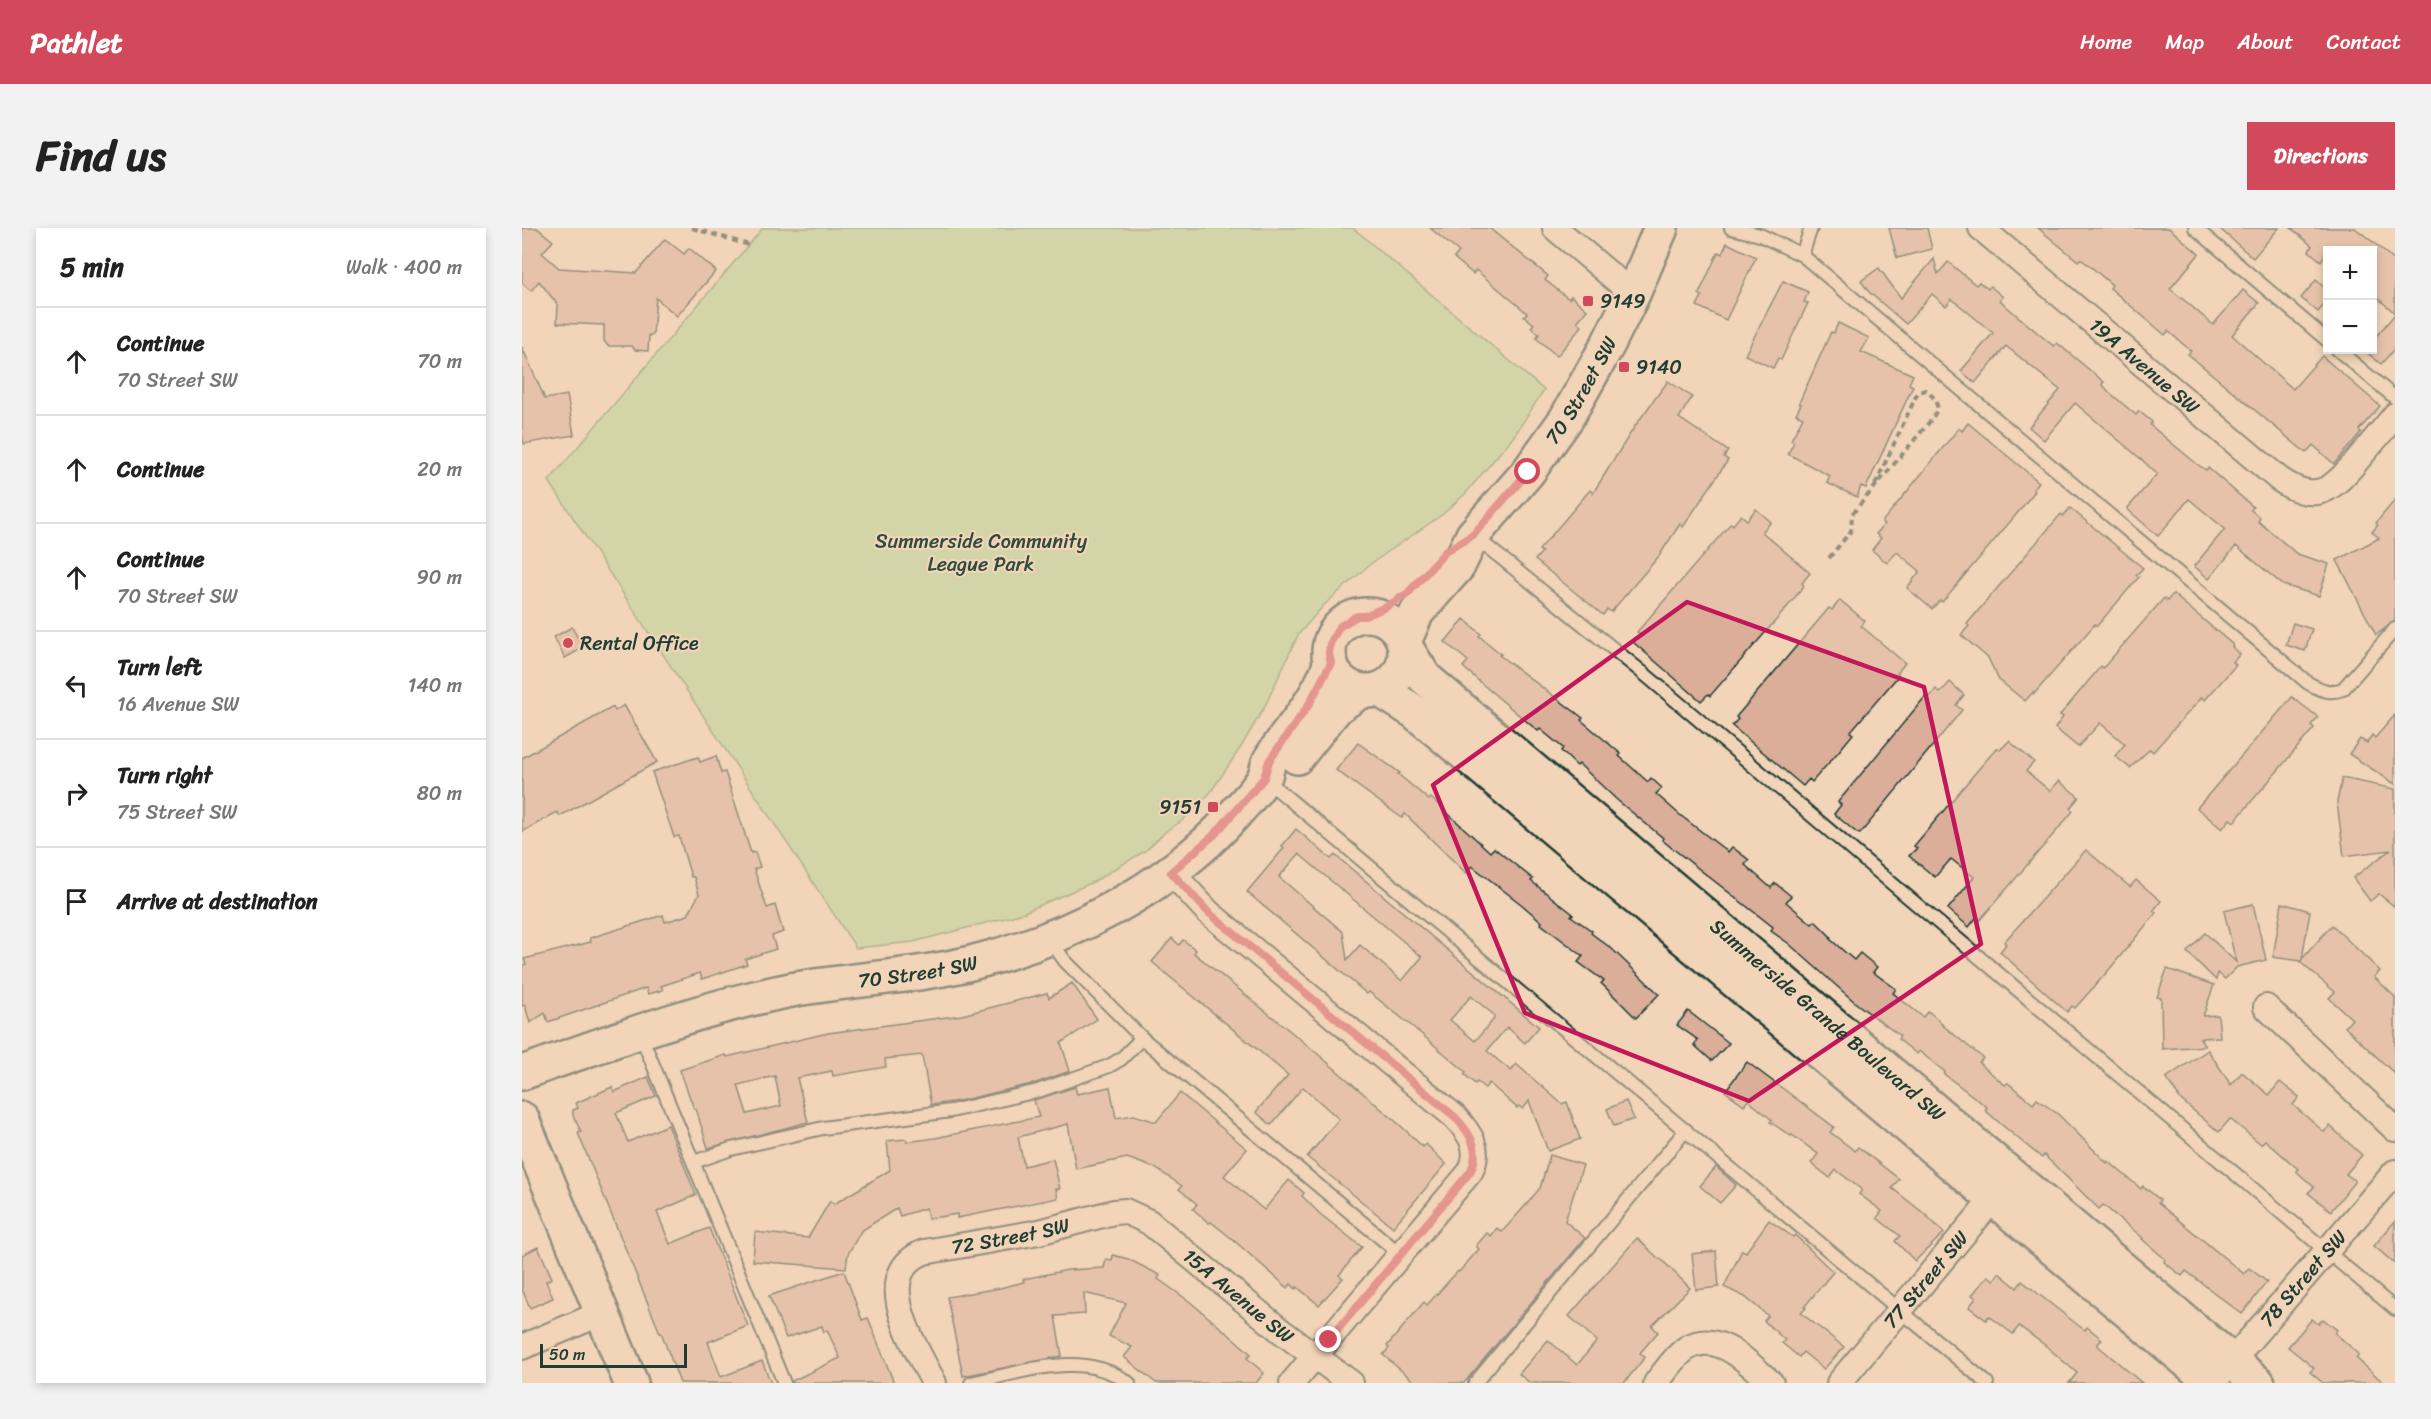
<!DOCTYPE html>
<meta charset="utf-8">
<style>
body{margin:0;font-family:Sriracha,sans-serif;background:#f2f2f2;color:#222}
.controls{position:absolute;right:18px;top:18px;display:grid;overflow:hidden;border-radius:0px;box-shadow:0 3px 9px #0003}
.controls button{width:54px;height:54px;display:grid;place-items:center;padding:0;border:0;border-bottom:2px solid #e0e0e0;background:#fff;color:#222;font:30px sans-serif}
.scale{position:absolute;left:18px;bottom:15px;width:147px;box-sizing:border-box;padding-left:6px;border:3px solid #1f3d34;border-top:0;font-size:16px;line-height:21px;white-space:nowrap;color:#1f3d34;-webkit-text-stroke:4px #f2d4b8;paint-order:stroke}
.stop{position:absolute;width:18px;height:18px;margin:-14px;border:4px solid #d1495b;border-radius:50%;background:#fff}
.stop.end{background:#d1495b;border-color:#fff;box-shadow:0 2px 6px #0008}
.list{margin:0;padding:0;list-style:none}
h2{display:flex;justify-content:space-between;align-items:center;height:78px;margin:0;padding:0 24px;font-size:26px}
h2 small{font-size:20px;font-weight:400;color:#767676}
.list li{display:grid;grid-template-columns:39px 1fr auto;gap:18px;align-items:center;box-sizing:border-box;height:108px;padding:0 24px;border-top:2px solid #e0e0e0}
.list b{display:block;font-size:22px;white-space:nowrap}
.list p{margin:0;font-size:20px;white-space:nowrap;color:#767676}
.list em{font-size:20px;font-style:normal;color:#767676}
.icon{flex:none;width:33px;height:33px;fill:none;stroke:currentColor;stroke-width:2;stroke-linecap:round;stroke-linejoin:round}
.map{position:relative;flex:none;width:1873px;height:1155px;overflow:hidden;border-radius:0px}
header{display:flex;align-items:center;gap:36px;box-sizing:border-box;height:84px;padding:0 30px;background:#d1495b;color:#fff}
header strong{font-size:28px}
nav{display:flex;gap:33px;margin-inline-start:auto;font-size:21px}
.intro{display:flex;align-items:center;justify-content:space-between;box-sizing:border-box;height:144px;padding:0 36px}
h1{margin:0;font-size:42px}
.button{padding:15px 27px;border-radius:0px;background:#d1495b;color:#fff;font-size:21px;font-weight:700}
main{display:flex;gap:36px;padding:0 36px}
aside{flex:1;background:#fff;border-radius:0px;box-shadow:0 3px 9px #0003}
.map>svg:first-child{display:block}
</style>
<header>
<strong>Pathlet</strong>
<nav><a>Home</a><a>Map</a><a>About</a><a>Contact</a></nav>
</header>
<div class="intro"><h1>Find us</h1><a class="button">Directions</a></div>
<main>
<aside>
<h2>5 min<small>Walk · 400 m</small></h2>
<ul class="list">
<li><svg class="icon" aria-label="ahead" viewBox="0 0 24 24"><path d="M12 20V5M6 11l6-6 6 6"/></svg><div><b>Continue</b><p>70 Street SW</p></div><em>70 m</em></li>
<li><svg class="icon" aria-label="ahead" viewBox="0 0 24 24"><path d="M12 20V5M6 11l6-6 6 6"/></svg><div><b>Continue</b></div><em>20 m</em></li>
<li><svg class="icon" aria-label="ahead" viewBox="0 0 24 24"><path d="M12 20V5M6 11l6-6 6 6"/></svg><div><b>Continue</b><p>70 Street SW</p></div><em>90 m</em></li>
<li><svg class="icon" aria-label="left" viewBox="0 0 24 24"><path d="M17 20v-9H6M10 6l-5 5 5 5"/></svg><div><b>Turn left</b><p>16 Avenue SW</p></div><em>140 m</em></li>
<li><svg class="icon" aria-label="right" viewBox="0 0 24 24"><path d="M7 20v-9h11M14 6l5 5-5 5"/></svg><div><b>Turn right</b><p>75 Street SW</p></div><em>80 m</em></li>
<li><svg class="icon" aria-label="arrive" viewBox="0 0 24 24"><path d="M6 21V4h12l-3 4 3 4H6"/></svg><div><b>Arrive at destination</b></div></li>
</ul>
</aside>
<div class="map">
<svg width="1873" height="1155" viewBox="0 0 1873 1155">
<rect width="100%" height="100%" fill="#f2d4b8"/>
<filter id="ink" filterUnits="userSpaceOnUse"><feTurbulence type="fractalNoise" baseFrequency=".0167" numOctaves="2"/><feDisplacementMap in="SourceGraphic" scale="12" xChannelSelector="R" yChannelSelector="G"/><feConvolveMatrix kernelMatrix="1 2 1 2 8 2 1 2 1" color-interpolation-filters="sRGB"/></filter>
<g filter="url(#ink)">
<polygon fill="#aed693" stroke="#668a64" stroke-width="1.5" points="241,0 831,0 1022,162 992,208 943,266 921,286 847,337 802,377 776,407 743,478 719,519 688,565 661,592 643,604 623,623 571,654 498,686 391,714 334,720 27,253"/>
<g fill="#daae99" stroke="#1f3d34" stroke-width="1.5" fill-rule="evenodd">
<polygon points="0,0 15,0 31,13 20,25 37,40 114,45 143,11 162,26 167,20 194,43 155,88 134,70 131,107 127,107 126,123 113,122 110,118 86,118 82,113 82,97 35,95 36,77 17,53 9,63 0,55"/>
<polygon points="908,0 967,0 1026,48 1023,52 1047,71 1049,68 1065,82 1055,94 1060,98 1035,128 1014,110 1017,106 1009,99 1012,96 1002,88 1005,85 954,42 951,46 932,30 937,24"/>
<polygon points="1367,0 1405,0 1410,21 1375,30"/>
<polygon points="1516,0 1647,0 1677,26 1648,61 1668,77 1691,97 1721,62 1737,75 1710,107 1771,161 1800,128 1858,178 1837,202 1839,204 1812,236 1791,217 1784,225 1666,126 1669,123 1646,103 1643,107 1588,60 1590,57 1567,37 1558,31 1556,33"/>
<polygon points="1697,0 1757,0 1731,30"/>
<polygon points="1769,0 1833,0 1851,14 1873,33 1873,85 1851,66 1851,22 1806,22 1799,33 1787,23 1790,18"/>
<polygon points="1205,15 1234,29 1204,92 1175,78 1180,68 1177,66 1192,33 1196,24 1200,26"/>
<polygon points="1412,31 1416,46 1426,34 1454,57 1457,54 1466,61 1468,58 1481,69 1478,72 1485,79 1524,112 1532,118 1535,115 1582,154 1580,156 1588,165 1614,187 1617,183 1630,194 1628,197 1675,236 1684,242 1686,240 1731,279 1729,282 1738,290 1736,293 1775,326 1807,336 1797,368 1761,357 1714,318 1687,351 1672,338 1703,301 1667,271 1636,308 1605,281 1635,246 1620,232 1553,175 1522,212 1507,199 1538,162 1484,118 1453,155 1439,143 1471,105 1430,71 1424,78 1410,66 1384,96 1347,64 1339,53 1357,40 1379,70"/>
<polygon points="1794,52 1806,63 1806,72 1796,84 1779,70"/>
<polygon points="1261,53 1286,64 1282,74 1286,75 1259,132 1256,130 1251,140 1223,127"/>
<polygon points="1873,86 1873,120 1859,136 1842,122 1851,122 1851,112"/>
<polygon points="1316,95 1347,110 1339,124 1391,147 1387,156 1391,158 1344,260 1339,258 1335,269 1305,255 1308,248 1266,226 1272,214 1269,212 1281,189 1274,186 1279,176 1277,175 1309,104 1312,105"/>
<polygon points="0,119 23,171 45,167 52,207 2,216 0,204"/>
<polygon points="1146,153 1170,169 1157,190 1206,223 1202,229 1206,232 1161,299 1158,296 1137,328 1089,384 1085,381 1081,387 1013,332 1020,324 1017,322 1068,262 1071,265 1113,198"/>
<polygon points="1446,195 1517,254 1511,261 1513,263 1493,288 1420,374 1418,372 1410,381 1385,360 1398,343 1375,324 1365,335 1350,322 1359,310 1354,306 1363,296 1360,294 1437,200 1440,203"/>
<polygon points="1873,272 1873,393 1854,407 1815,332 1857,310 1850,304 1856,297 1854,295"/>
<polygon points="1548,280 1621,340 1614,347 1617,349 1575,398 1573,396 1512,466 1511,464 1503,473 1477,452 1466,430 1439,407 1447,398 1445,396 1466,371 1539,286 1541,288"/>
<polygon points="1234,281 1249,294 1240,304 1288,345 1280,355 1282,358 1262,383 1188,468 1186,466 1179,473 1111,414 1118,406 1115,404 1209,295 1211,297 1219,287 1225,292"/>
<polygon points="1651,366 1711,417 1710,419 1718,426 1711,434 1714,437 1683,472 1680,469 1631,524 1628,521 1608,540 1593,528 1603,516 1578,495 1556,519 1533,500 1541,489 1538,487 1579,438 1581,440 1642,370 1645,373"/>
<polygon points="1318,372 1343,393 1339,398 1383,435 1375,445 1377,447 1328,504 1331,506 1317,523 1290,554 1287,551 1281,558 1210,498 1216,491 1214,489 1307,380 1310,382"/>
<polygon points="942,391 959,406 957,408 979,426 977,427 1061,490 1059,492 1099,526 1097,528 1126,554 1129,550 1140,560 1134,566 1158,587 1206,624 1210,619 1227,632 1223,637 1249,660 1253,655 1269,668 1264,674 1290,696 1293,693 1309,709 1308,711 1332,732 1338,725 1355,739 1351,744 1374,761 1371,765 1401,789 1406,783 1420,795 1419,796 1461,830 1457,835 1483,857 1486,855 1511,876 1515,871 1537,887 1585,935 1586,933 1619,961 1621,958 1638,972 1636,975 1722,1046 1727,1040 1745,1054 1720,1086 1664,1043 1660,1048 1642,1034 1643,1031 1620,1011 1621,1010 1581,977 1577,981 1522,927 1520,930 1480,897 1463,882 1465,879 1422,846 1423,844 1397,823 1395,826 1376,811 1378,808 1335,776 1266,715 1249,703 1251,699 1140,612 1141,610 1095,572 1057,536 1055,538 1039,523 1041,520 1018,501 1016,503 959,455 941,439 946,433 923,414"/>
<polygon points="1771,395 1790,401 1783,423 1764,417"/>
<polygon points="50,399 61,420 43,430 32,409"/>
<polygon points="1428,454 1442,467 1434,477 1440,482 1338,606 1335,605 1312,586 1319,577 1316,574 1403,469 1406,471 1414,461 1418,465"/>
<polygon points="1770,469 1796,489 1789,497 1792,500 1712,594 1708,591 1700,601 1675,580"/>
<polygon points="102,477 135,534 38,588 35,584 0,604 0,530 91,479 93,483"/>
<polygon points="1873,487 1873,556 1827,526 1838,511 1845,515 1850,507 1853,510"/>
<polygon points="1487,513 1512,534 1504,543 1528,563 1537,553 1557,569 1548,580 1551,583 1536,601 1457,693 1454,690 1447,699 1426,681 1452,649 1429,631 1413,649 1387,628 1395,620 1392,618 1454,544 1475,520 1478,522"/>
<polygon points="836,515 878,545 876,546 907,572 909,570 968,624 972,620 1011,651 1009,653 1051,686 1049,688 1070,703 1069,705 1090,721 1137,766 1114,790 1079,755 1082,753 1056,734 1061,728 1019,696 1020,694 999,676 950,638 944,645 883,586 880,590 814,542"/>
<polygon points="194,528 199,545 203,544 229,625 233,624 238,639 232,641 245,680 253,677 261,704 250,708 254,721 223,731 225,736 180,751 178,745 139,758 141,762 126,766 124,760 26,794 23,785 8,795 3,777 0,778 0,738 4,736 2,731 69,714 68,710 141,687 143,694 166,687 177,666 172,649 169,649 157,608 152,609 130,544 176,529 178,534"/>
<polygon points="1820,550 1873,561 1873,679 1857,666 1848,673 1831,650 1868,622 1822,628 1815,574"/>
<path d="M774 601 809 631 813 627 1017 799 1003 815 985 799 965 823 989 843 994 836 1040 876 1045 874 1058 911 1026 923 1007 873 1001 881 997 878 995 880 967 855 963 860 955 854 953 856 942 846 944 844 891 799 847 764 845 766 725 664 762 620 760 618ZM777 626 900 729 880 753 838 717 825 732 821 704 757 649ZM949 768 972 787V791L953 813 928 792Z"/>
<polygon points="1564,622 1608,659 1614,652 1639,673 1631,683 1634,685 1586,743 1553,780 1550,778 1545,784 1478,724 1484,716 1482,714"/>
<polygon points="1760,675 1788,683 1780,731 1810,697 1858,743 1852,749 1873,769 1873,846 1823,799 1830,791 1807,770 1813,764 1778,734 1779,733 1751,729"/>
<polygon points="1731,676 1744,732 1715,739 1703,751 1696,745 1694,752 1665,724 1683,705 1714,734 1702,683"/>
<polygon points="650,710 657,717 661,712 674,722 672,725 790,821 879,898 901,919 904,916 924,936 871,999 785,929 817,891 781,859 749,897 734,884 766,847 630,734"/>
<polygon points="1645,741 1692,757 1681,788 1696,787 1698,809 1678,810 1683,818 1640,821 1639,770 1635,769"/>
<path d="M550 755 575 791 539 815 548 843 514 855 437 873 409 877 400 827 363 831 364 839 311 848 310 843 275 850 286 894 186 920 174 881H172L158 842 204 827 205 829 306 805 440 787 525 765 527 770ZM253 848 259 878 225 886 216 857Z"/>
<polygon points="1166,783 1207,815 1190,833 1172,817 1176,812 1155,797"/>
<polygon points="1686,822 1709,857 1720,844 1747,867 1758,854 1777,869 1771,877 1802,904 1808,898 1840,927 1824,946 1833,953 1809,983 1786,965 1792,959 1774,943 1776,941 1743,912 1739,916 1708,891 1697,904 1659,872 1644,850"/>
<polygon points="1225,834 1312,899 1308,904 1333,923 1336,919 1377,951 1370,960 1404,987 1422,1005 1393,1033 1373,1013 1378,1008 1355,990 1360,983 1337,966 1340,962 1314,942 1308,950 1289,935 1296,926 1270,907 1269,908 1248,894 1250,892 1226,872 1222,877 1203,863"/>
<polygon points="126,849 134,868 94,885 106,914 146,897 174,967 135,984 148,1016 187,1000 226,1098 186,1114 199,1149 240,1133 249,1155 158,1155 139,1104 138,1105 56,905 59,904 51,887 51,882 56,880 54,875 90,859 92,864"/>
<polygon points="553,859 555,866 588,859 594,890 612,887 634,894 658,865 725,921 702,948 742,982 767,952 782,965 780,968 798,986 840,1019 817,1047 821,1050 797,1077 775,1059 774,1061 769,1056 766,1060 708,1009 689,994 687,995 671,981 675,976 657,961 660,958 633,940 605,930 554,941 546,896 496,909 502,938 531,931 538,961 534,961 536,970 435,990 435,986 406,991 404,980 378,988 375,980 339,1003 326,1026 324,1040 231,1033 233,1004 286,1010 308,973 312,976 368,942 365,913 384,911 385,914 413,910 517,889 512,872"/>
<polygon points="1104,873 1112,891 1092,898 1085,881"/>
<polygon points="1028,927 1061,937 1043,993 1063,1010 942,1155 894,1155 861,1127 867,1120 865,1118 902,1074 905,1077 936,1043 937,1044 957,1021 954,1018 965,1005 969,1008 975,1000 980,1004 1004,977 1018,960"/>
<polygon points="1194,939 1214,957 1198,975 1178,958"/>
<polygon points="1247,992 1271,1009 1273,1007 1311,1044 1282,1079 1284,1080 1279,1085 1322,1119 1302,1141 1281,1124 1277,1129 1260,1115 1263,1112 1242,1093 1246,1088 1223,1069 1202,1059 1220,1022 1224,1024"/>
<polygon points="1873,993 1873,1036 1852,1018"/>
<polygon points="1115,1010 1137,1031 1138,1030 1168,1060 1130,1098 1136,1104 1118,1125 1123,1129 1102,1155 1008,1155 997,1146 1026,1112 1055,1137 1075,1113 1047,1088"/>
<polygon points="16,1019 30,1050 24,1053 31,1070 8,1080 0,1061 0,1027"/>
<polygon points="1194,1023 1197,1059 1174,1062 1170,1026"/>
<polygon points="591,1027 606,1031 638,1047 636,1051 667,1073 711,1110 729,1126 725,1130 742,1145 734,1155 634,1155 602,1129 610,1119 587,1108 604,1075 562,1065 563,1086 533,1088 540,1128 441,1148 425,1069 478,1060 502,1054 501,1051 546,1042 582,1040 584,1031 590,1032"/>
<polygon points="322,1043 340,1092 346,1090 372,1155 270,1155 270,1153 318,1130 305,1102 302,1104 300,1098 264,1110 247,1068"/>
<polygon points="1477,1045 1495,1060 1500,1053 1557,1098 1563,1102 1565,1099 1580,1111 1575,1117 1620,1155 1547,1155 1555,1145 1524,1118 1497,1098 1491,1106 1467,1088 1464,1092 1447,1079 1454,1070 1450,1067 1466,1048 1472,1052"/>
<polygon points="1790,1091 1796,1096 1801,1091 1815,1102 1813,1105 1837,1126 1834,1130 1862,1155 1801,1155 1788,1144 1792,1140 1766,1119"/>
</g>
<g fill="none" stroke-linecap="round" stroke-linejoin="round">
<g stroke="#1f3d34" stroke-width="16">
<g id="lane">
<path d="M1209 0 1238 7 1280 27 1786 455C1799 462 1807 466 1821 461L1873 401"/>
<polyline points="1673,0 1806,113"/>
<polyline points="1280,27 1289,0"/>
<polyline points="1816,122 1873,170"/>
<polyline points="952,308 1126,449 1873,1081"/>
<polyline points="743,551 1465,1155"/>
<polyline points="527,711 543,733 620,810 878,1026"/>
<polyline points="118,805 262,1155"/>
<polyline points="172,934 209,921 301,900 429,883 516,863 587,838 599,831 620,810"/>
<path d="M449 1155C500 1145 560 1120 607 1155"/>
<polyline points="953,1155 1164,902"/>
</g>
</g>
<g stroke="#1f3d34" stroke-width="28">
<g id="street">
<polyline points="1033,0 1111,66"/>
<path id="s1" d="M1459 0 1757 251C1795 278 1811 261 1837 230 1849 216 1861 202 1873 187"/>
<path d="M649 644 686 684 933 889C948 905 960 922 948 944L770 1155"/>
<polyline points="1744,779 1873,901"/>
<polyline points="0,1119 80,1085"/>
<path id="s2" d="M1700 1144 1873 944"/>
<path id="s3" d="M412 1155C394 1119 346 1047 402 1024L517 1004 592 984 603 983 627 994 759 1103 829 1155"/>
<path d="M1134 1155C1143 1144 1153 1128 1165 1120 1197 1101 1228 1137 1249 1155"/>
<path id="s4" d="M1317 1155 1481 959"/>
</g>
</g>
<g stroke="#1f3d34" stroke-width="38">
<g id="secondary">
<circle cx="845" cy="425" r="38"/>
<path id="s5" d="M882 414 895 384 936 338 951 307 1006 244 1044 191 1085 118 1111 66 1139 0"/>
<path id="s6" d="M884 420 903 450 1490 948 1736 1155"/>
<polyline points="858,462 893,484 1691,1155"/>
<polyline points="775,529 815,479 839,463"/>
<path id="s7" d="M0 845C90 813 180 779 274 761 332 751 392 749 449 735 546 711 644 662 712 587 722 575 735 563 742 550 745 544 745 537 748 532 759 513 775 496 787 477 796 464 803 450 809 435"/>
<polyline points="0,891 109,1155"/>
</g>
</g>
<g stroke="#1f3d34" stroke-width="4" stroke-dasharray="6 4.5" stroke-linecap="butt">
<polyline points="170,0 227,17"/>
<polyline points="1307,330 1329,303 1330,286 1410,191 1416,180 1412,170 1404,162 1396,164 1351,261"/>
</g>
<use href="#lane" stroke="#f2d4b8" stroke-width="12"/>
<use href="#street" stroke="#f2d4b8" stroke-width="24"/>
<use href="#secondary" stroke="#f2d4b8" stroke-width="33"/>
</g>
</g>
<g fill="none" stroke-linecap="round" stroke-linejoin="round" filter="url(#ink)">
<path stroke="#d1495b" stroke-width="8" d="M807 1112 948 944C960 922 948 905 933 889L686 684 649 644 692 607 742 550 747 533 786 478 809 435 807 426 808 416 817 399 835 388H843L864 379 886 365 924 323 951 307 1006 244"/>
</g>
<path d="M0 0H1873V1155H0ZM1165 374 1402 459 1459 716 1227 873 1003 785 911 557Z" fill="#f2d4b8" fill-opacity=".55" fill-rule="evenodd"/>
<path fill="none" stroke="#c2185b" stroke-width="4.5" stroke-linejoin="round" d="M1165 374 1402 459 1459 716 1227 873 1003 785 911 557Z"/>
<g fill="#d1495b" stroke="#f2d4b8" stroke-width="2">
<rect x="1060" y="67" width="12" height="12" rx="3"/>
<rect x="1096" y="133" width="12" height="12" rx="3"/>
<circle cx="46" cy="415" r="6"/>
<rect x="685" y="573" width="12" height="12" rx="3"/>
</g>
<g text-anchor="middle" dominant-baseline="central" stroke-width="4.5" stroke-linejoin="round" paint-order="stroke">
<g font-size="20" fill="#1f3d34" stroke="#f2d4b8" text-anchor="start">
<text x="1078" y="73">9149</text>
<text x="1114" y="139">9140</text>
<text x="58" y="415">Rental Office</text>
<text x="679" y="579" text-anchor="end">9151</text>
</g>
<g font-size="20" fill="#1f3d34" stroke="#f2d4b8">
<text stroke="none"><textPath href="#s1" startOffset="214">19A Avenue SW</textPath></text>
<text stroke="none"><textPath href="#s5" startOffset="310">70 Street SW</textPath></text>
<text stroke="none"><textPath href="#s7" startOffset="410">70 Street SW</textPath></text>
<text stroke="none"><textPath href="#s6" startOffset="564">Summerside Grande Boulevard SW</textPath></text>
<text stroke="none"><textPath href="#s3" startOffset="238">72 Street SW</textPath></text>
<text stroke="none"><textPath href="#s2" startOffset="124">78 Street SW</textPath></text>
<text stroke="none"><textPath href="#s4" startOffset="135">77 Street SW</textPath></text>
<text stroke="none"><textPath href="#s3" startOffset="498">15A Avenue SW</textPath></text>
</g>
<g font-size="20" fill="#2d4c3e" stroke="#f2d4b8">
<text x="459" y="313">Summerside Community<tspan x="459" dy="23">League Park</tspan></text>
</g>
</g>
</svg>
<div class="controls">
<button>+</button>
<button>−</button>
</div>
<div class="scale">50 m</div>
<div class="stop" style="left:1006px;top:244px"></div>
<div class="stop end" style="left:807px;top:1112px"></div>
</div>
</main>
